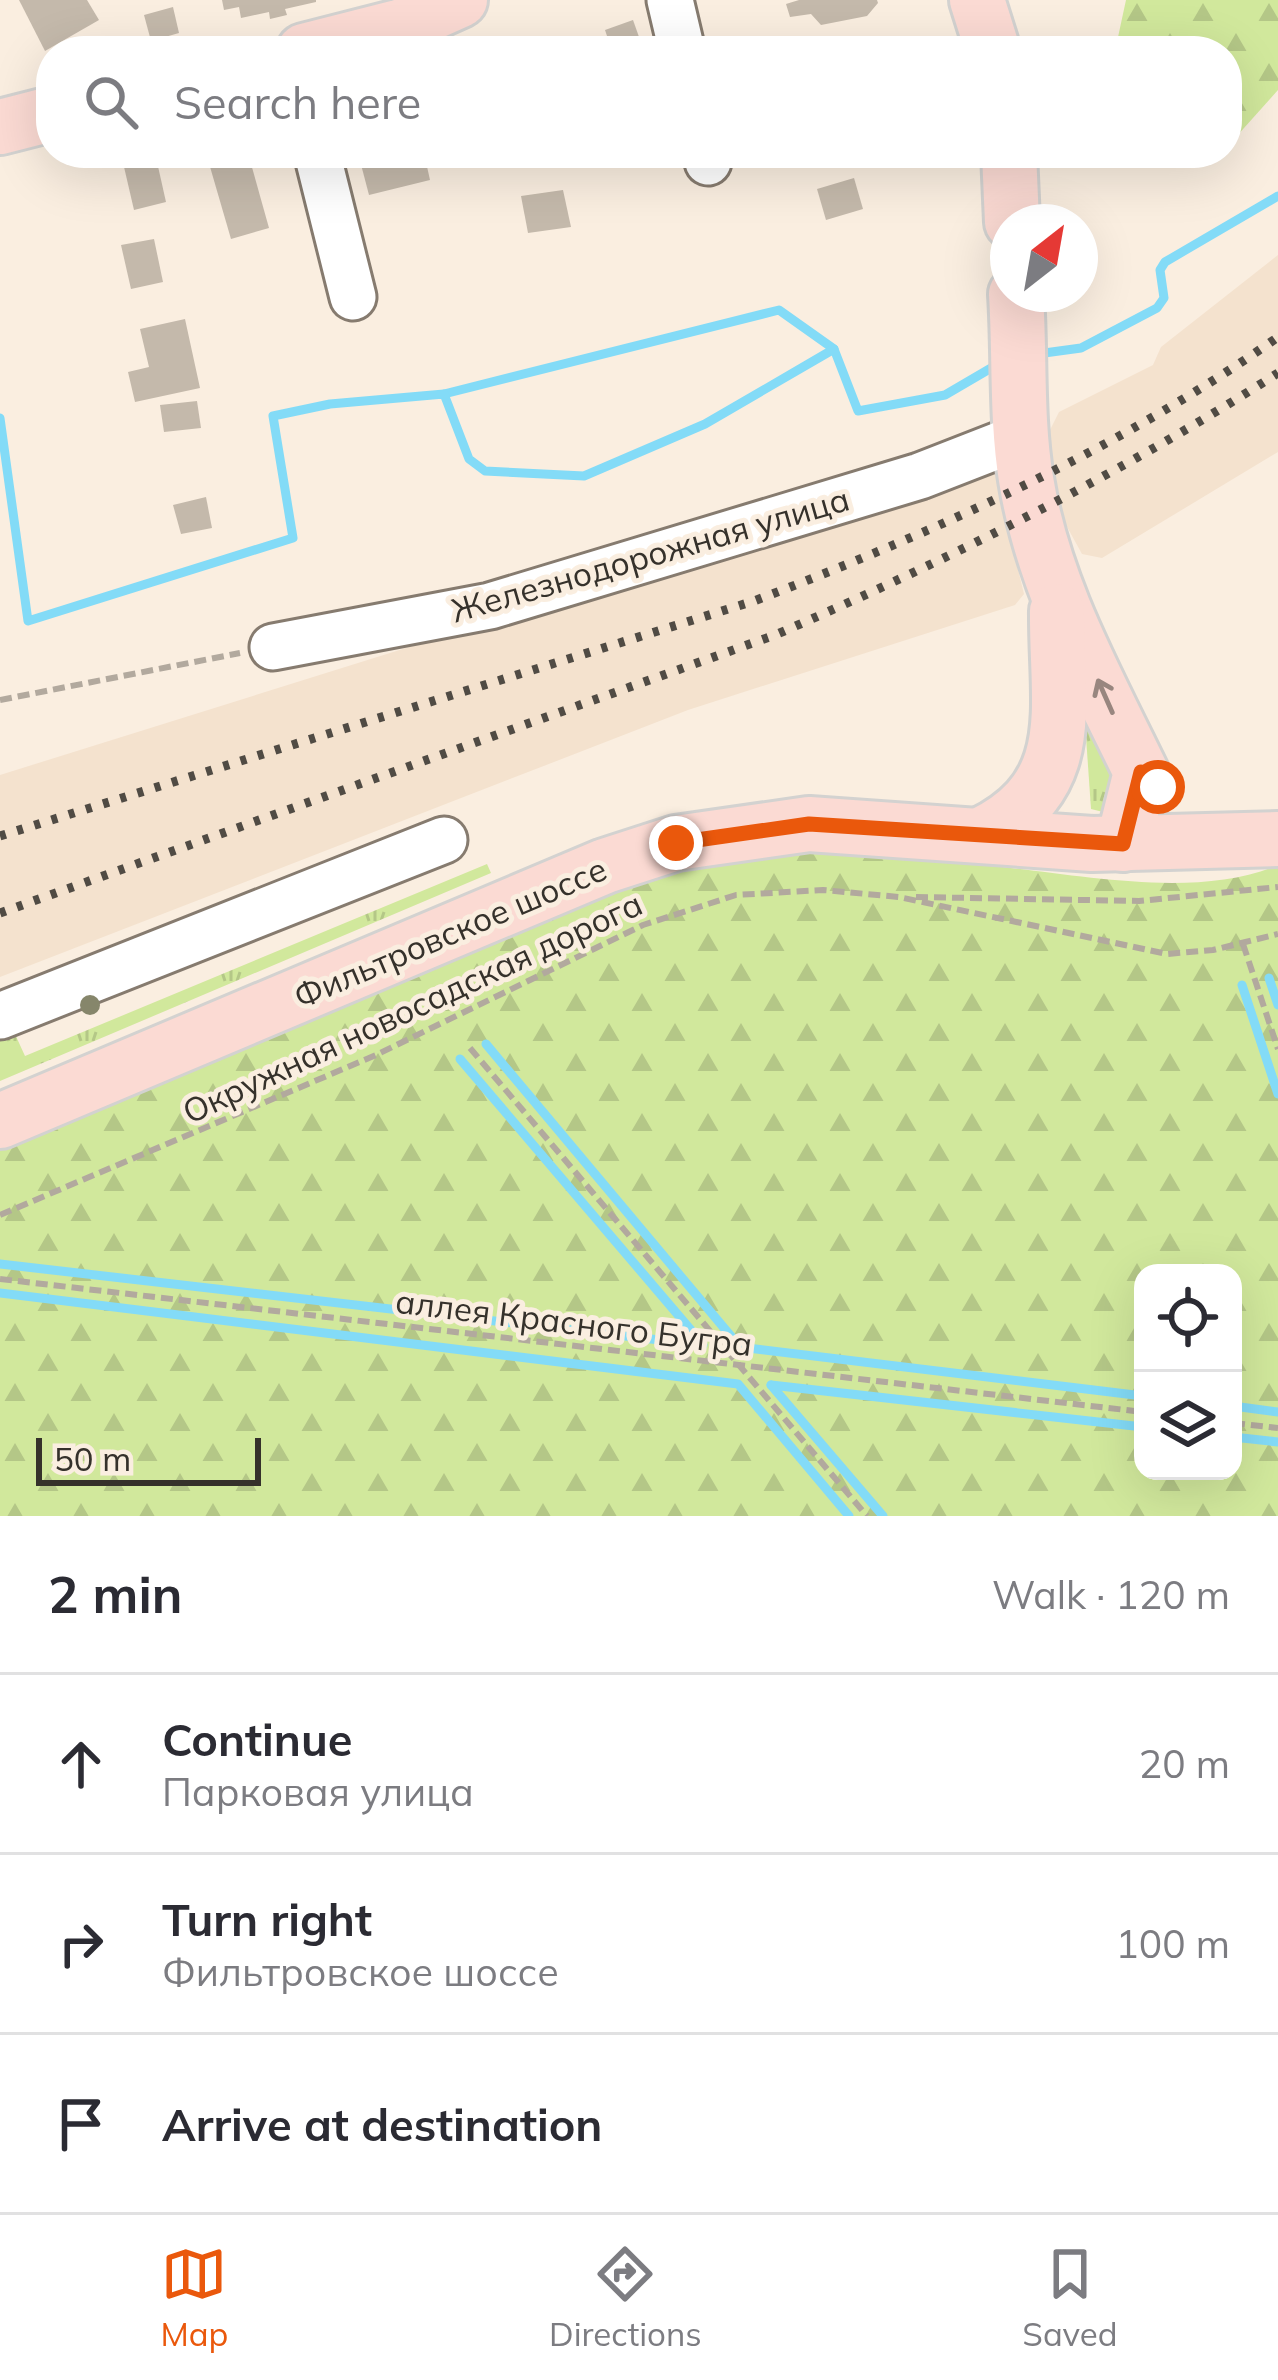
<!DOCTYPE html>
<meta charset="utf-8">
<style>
body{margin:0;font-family:Mulish,sans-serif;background:#f2f2f3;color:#2b2b33}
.controls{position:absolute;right:36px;bottom:36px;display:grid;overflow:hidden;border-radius:24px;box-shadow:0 12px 48px #0002}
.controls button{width:108px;height:108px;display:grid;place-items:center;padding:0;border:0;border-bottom:3px solid #e1e1e2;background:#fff;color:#2b2b33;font:60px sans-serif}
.compass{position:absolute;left:990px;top:204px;width:108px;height:108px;border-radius:50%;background:#fff;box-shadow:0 12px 48px #0002;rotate:31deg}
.scale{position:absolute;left:36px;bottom:30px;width:225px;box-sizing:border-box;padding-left:12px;border:6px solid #35312b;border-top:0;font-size:33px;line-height:42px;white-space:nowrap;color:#35312b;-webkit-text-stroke:9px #faeee0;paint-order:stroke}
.stop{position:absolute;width:36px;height:36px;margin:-27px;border:9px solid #ea580c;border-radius:50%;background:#fff}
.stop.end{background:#ea580c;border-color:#fff;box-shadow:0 3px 12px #0008}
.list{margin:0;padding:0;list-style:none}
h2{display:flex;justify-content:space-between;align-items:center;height:156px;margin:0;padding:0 48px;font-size:51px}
h2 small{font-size:39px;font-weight:400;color:#7c7c81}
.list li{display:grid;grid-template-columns:78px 1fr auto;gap:36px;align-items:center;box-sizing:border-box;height:180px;padding:0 48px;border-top:3px solid #e1e1e2}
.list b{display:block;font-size:45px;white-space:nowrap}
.list p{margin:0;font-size:39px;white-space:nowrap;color:#7c7c81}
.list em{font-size:39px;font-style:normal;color:#7c7c81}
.icon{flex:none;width:66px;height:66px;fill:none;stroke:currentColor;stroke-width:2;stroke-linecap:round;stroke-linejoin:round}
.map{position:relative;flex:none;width:1278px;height:1516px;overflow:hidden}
.search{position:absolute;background:#fff;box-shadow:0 12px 48px #0002;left:36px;right:36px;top:36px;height:132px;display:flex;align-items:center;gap:30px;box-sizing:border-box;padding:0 42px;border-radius:48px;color:#7c7c81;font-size:45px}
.sheet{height:696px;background:#fff}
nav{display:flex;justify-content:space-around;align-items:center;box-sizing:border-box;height:168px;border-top:3px solid #e1e1e2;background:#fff;font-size:33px;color:#7c7c81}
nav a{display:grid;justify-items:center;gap:6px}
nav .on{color:#ea580c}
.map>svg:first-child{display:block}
</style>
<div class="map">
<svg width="1278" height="1516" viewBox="0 0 1278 1516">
<defs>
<pattern id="grass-tufts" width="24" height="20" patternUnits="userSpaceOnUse" patternTransform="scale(3)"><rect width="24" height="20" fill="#d1e89c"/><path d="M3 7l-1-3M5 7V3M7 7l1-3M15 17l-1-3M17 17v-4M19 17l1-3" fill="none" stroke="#b4c787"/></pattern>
<pattern id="forest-firs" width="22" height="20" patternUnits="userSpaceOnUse" patternTransform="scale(3)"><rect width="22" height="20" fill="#d1e89c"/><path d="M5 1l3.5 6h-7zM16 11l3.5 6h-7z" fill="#b4c787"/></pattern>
</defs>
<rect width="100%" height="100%" fill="#faeee0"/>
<polygon fill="#f4e2ce" points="1278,255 1278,452 1102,558 1082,554 1066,525 1013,549 1024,594 1015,605 688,710 0,977 0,775 1023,455 1045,440 1059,412 1153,365 1161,347"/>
<g fill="url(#grass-tufts)">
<polygon points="1082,679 1112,782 1107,813 1091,809"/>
<polygon points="487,864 491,873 0,1081 0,1028 9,1021 25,1056"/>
</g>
<g fill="url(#forest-firs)" fill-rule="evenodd">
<polygon points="1126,0 1278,0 1278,90 1227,147 1227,51 1115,51"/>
<path d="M798 850C870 851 940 859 1011 868 1091 877 1201 898 1278 865V1516H0V1144L610 891 700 864ZM1143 1273H1233V1471H1143Z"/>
</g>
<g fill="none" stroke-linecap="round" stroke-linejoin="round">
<g stroke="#83dbf7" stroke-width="9">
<polyline points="1037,354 1081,348 1157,308 1164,298 1160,270 1165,262 1278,196"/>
<polyline points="444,394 779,310 834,349"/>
<polyline points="0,418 28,621 293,538 273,416 330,404 444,394 469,459 485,471 584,476 705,424 834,349 858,411 945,395 998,364"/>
<polyline points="1269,978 1278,1005"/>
<polyline points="1242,985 1278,1094"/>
<polyline points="486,1044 740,1347 1143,1396"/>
<polyline points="460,1059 702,1343"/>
<polyline points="0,1264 703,1345"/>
<polyline points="0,1293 738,1384 849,1516"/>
<polyline points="771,1385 1143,1427"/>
<polyline points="771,1385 883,1516"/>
<polyline points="1233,1406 1278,1412"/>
<polyline points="1233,1437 1278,1442"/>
</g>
</g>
<g fill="#c4b9ab">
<polygon points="19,0 87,0 99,20 45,51"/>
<polygon points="222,0 316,0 316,2 285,9 287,15 270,19 269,12 241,18 239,7 224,10"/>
<polygon points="799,0 877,0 878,3 867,16 821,25 811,14 790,17 786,4"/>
<polygon points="173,7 179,33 151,41 144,15"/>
<polygon points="633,20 644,51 612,51 605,30"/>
<polygon points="128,153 155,153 166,202 134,210 121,154"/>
<polygon points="206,153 248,153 269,228 231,239"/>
<polygon points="358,153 424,153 430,180 369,195"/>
<polygon points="854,178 863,209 826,220 817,189"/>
<polygon points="563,190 571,227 528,233 521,196"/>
<polygon points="154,239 163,282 131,289 121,245"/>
<polygon points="185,319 200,388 135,402 128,372 149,367 140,329"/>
<polygon points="197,401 201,428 164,432 160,405"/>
<polygon points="206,497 212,528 181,534 173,505"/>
</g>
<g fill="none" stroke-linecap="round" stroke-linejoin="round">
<g stroke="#867b6f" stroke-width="51">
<g id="minor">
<polyline points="670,0 682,51"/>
<polyline points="317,153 353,297"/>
<polyline points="706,153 708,162"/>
<polyline points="273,647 490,606 920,476 1020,437"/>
<polyline points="0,1016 444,840"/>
</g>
</g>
<g stroke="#d3d2d0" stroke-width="60">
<g id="major">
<polyline points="977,0 993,51"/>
<polyline points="304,51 402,26 460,0"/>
<polyline points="0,127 51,114"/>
<polyline points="1009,153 1012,222"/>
<path d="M1016 294C1020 356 1016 419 1026 479 1043 585 1095 677 1141 772L1123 844"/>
<path d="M981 835C1081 786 1056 707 1057 611"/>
<polyline points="0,1121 605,866 676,843 809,824 1092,844 1278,839"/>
</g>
</g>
<g stroke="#b2a99e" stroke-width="6" stroke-dasharray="12 6" stroke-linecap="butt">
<polyline points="0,700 240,653"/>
<polyline points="916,897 1139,901 1278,887"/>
<polyline points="1243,944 1278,1049"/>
<polyline points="470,1048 867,1516"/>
<polyline points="0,1215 376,1055 643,925 736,895 823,890 899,897 1167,954 1213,950 1278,934"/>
<polyline points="0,1279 1143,1412"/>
<polyline points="1233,1423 1278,1428"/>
</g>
<use href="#minor" stroke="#fff" stroke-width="45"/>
<use href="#major" stroke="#fbdad3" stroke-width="54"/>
<g stroke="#504b44" stroke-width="9" stroke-dasharray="6 12" stroke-linecap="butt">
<path d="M0 836 754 601C935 532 1120 449 1278 337"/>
<path d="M0 913 775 635C948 560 1119 475 1278 373"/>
</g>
</g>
<circle fill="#86866b" cx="90" cy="1005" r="10"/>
<defs><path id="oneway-shaft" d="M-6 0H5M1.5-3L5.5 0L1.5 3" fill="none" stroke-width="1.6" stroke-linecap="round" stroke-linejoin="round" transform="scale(3)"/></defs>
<use stroke="#98867f" href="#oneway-shaft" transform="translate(1105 696) rotate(-114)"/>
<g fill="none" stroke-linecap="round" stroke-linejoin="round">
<polyline stroke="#ea580c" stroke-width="15" points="676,843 809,824 1123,844 1141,772 1158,787"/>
</g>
<g text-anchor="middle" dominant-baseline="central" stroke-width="10" stroke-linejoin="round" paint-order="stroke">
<g font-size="33" fill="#35312b" stroke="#faeee0">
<text transform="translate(650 554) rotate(-16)">Железнодорожная улица</text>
<text transform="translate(450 932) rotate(-23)">Фильтровское шоссе</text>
<text transform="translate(412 1007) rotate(-25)">Окружная новосадская дорога</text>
<text transform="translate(574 1322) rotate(7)">аллея Красного Бугра</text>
</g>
</g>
</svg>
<div class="controls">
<button><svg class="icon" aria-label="locate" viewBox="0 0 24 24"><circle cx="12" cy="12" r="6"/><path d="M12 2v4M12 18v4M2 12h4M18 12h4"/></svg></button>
<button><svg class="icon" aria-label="layers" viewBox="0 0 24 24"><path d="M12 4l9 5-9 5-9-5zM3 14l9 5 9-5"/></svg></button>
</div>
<svg class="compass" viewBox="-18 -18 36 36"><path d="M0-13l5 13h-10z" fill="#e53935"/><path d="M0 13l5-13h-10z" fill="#7c7c81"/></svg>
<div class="scale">50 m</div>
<div class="stop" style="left:1158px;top:787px"></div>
<div class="stop end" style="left:676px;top:843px"></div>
<div class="search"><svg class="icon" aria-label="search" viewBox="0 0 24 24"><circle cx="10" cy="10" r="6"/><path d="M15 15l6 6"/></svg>Search here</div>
</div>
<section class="sheet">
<h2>2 min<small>Walk · 120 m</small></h2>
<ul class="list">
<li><svg class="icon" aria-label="ahead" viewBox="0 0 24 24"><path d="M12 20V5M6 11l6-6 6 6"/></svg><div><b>Continue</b><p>Парковая улица</p></div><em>20 m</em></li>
<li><svg class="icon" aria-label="right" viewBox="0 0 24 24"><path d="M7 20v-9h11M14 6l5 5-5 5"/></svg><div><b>Turn right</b><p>Фильтровское шоссе</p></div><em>100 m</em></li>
<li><svg class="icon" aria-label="arrive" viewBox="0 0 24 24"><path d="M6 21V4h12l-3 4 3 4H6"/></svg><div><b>Arrive at destination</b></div></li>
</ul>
</section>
<nav>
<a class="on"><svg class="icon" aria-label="map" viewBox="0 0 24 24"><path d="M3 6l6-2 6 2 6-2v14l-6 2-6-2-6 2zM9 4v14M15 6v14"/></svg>Map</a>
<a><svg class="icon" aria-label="directions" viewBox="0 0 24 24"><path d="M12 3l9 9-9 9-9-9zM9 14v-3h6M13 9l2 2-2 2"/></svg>Directions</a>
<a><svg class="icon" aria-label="saved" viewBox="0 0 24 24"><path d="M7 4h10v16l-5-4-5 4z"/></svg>Saved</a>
</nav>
